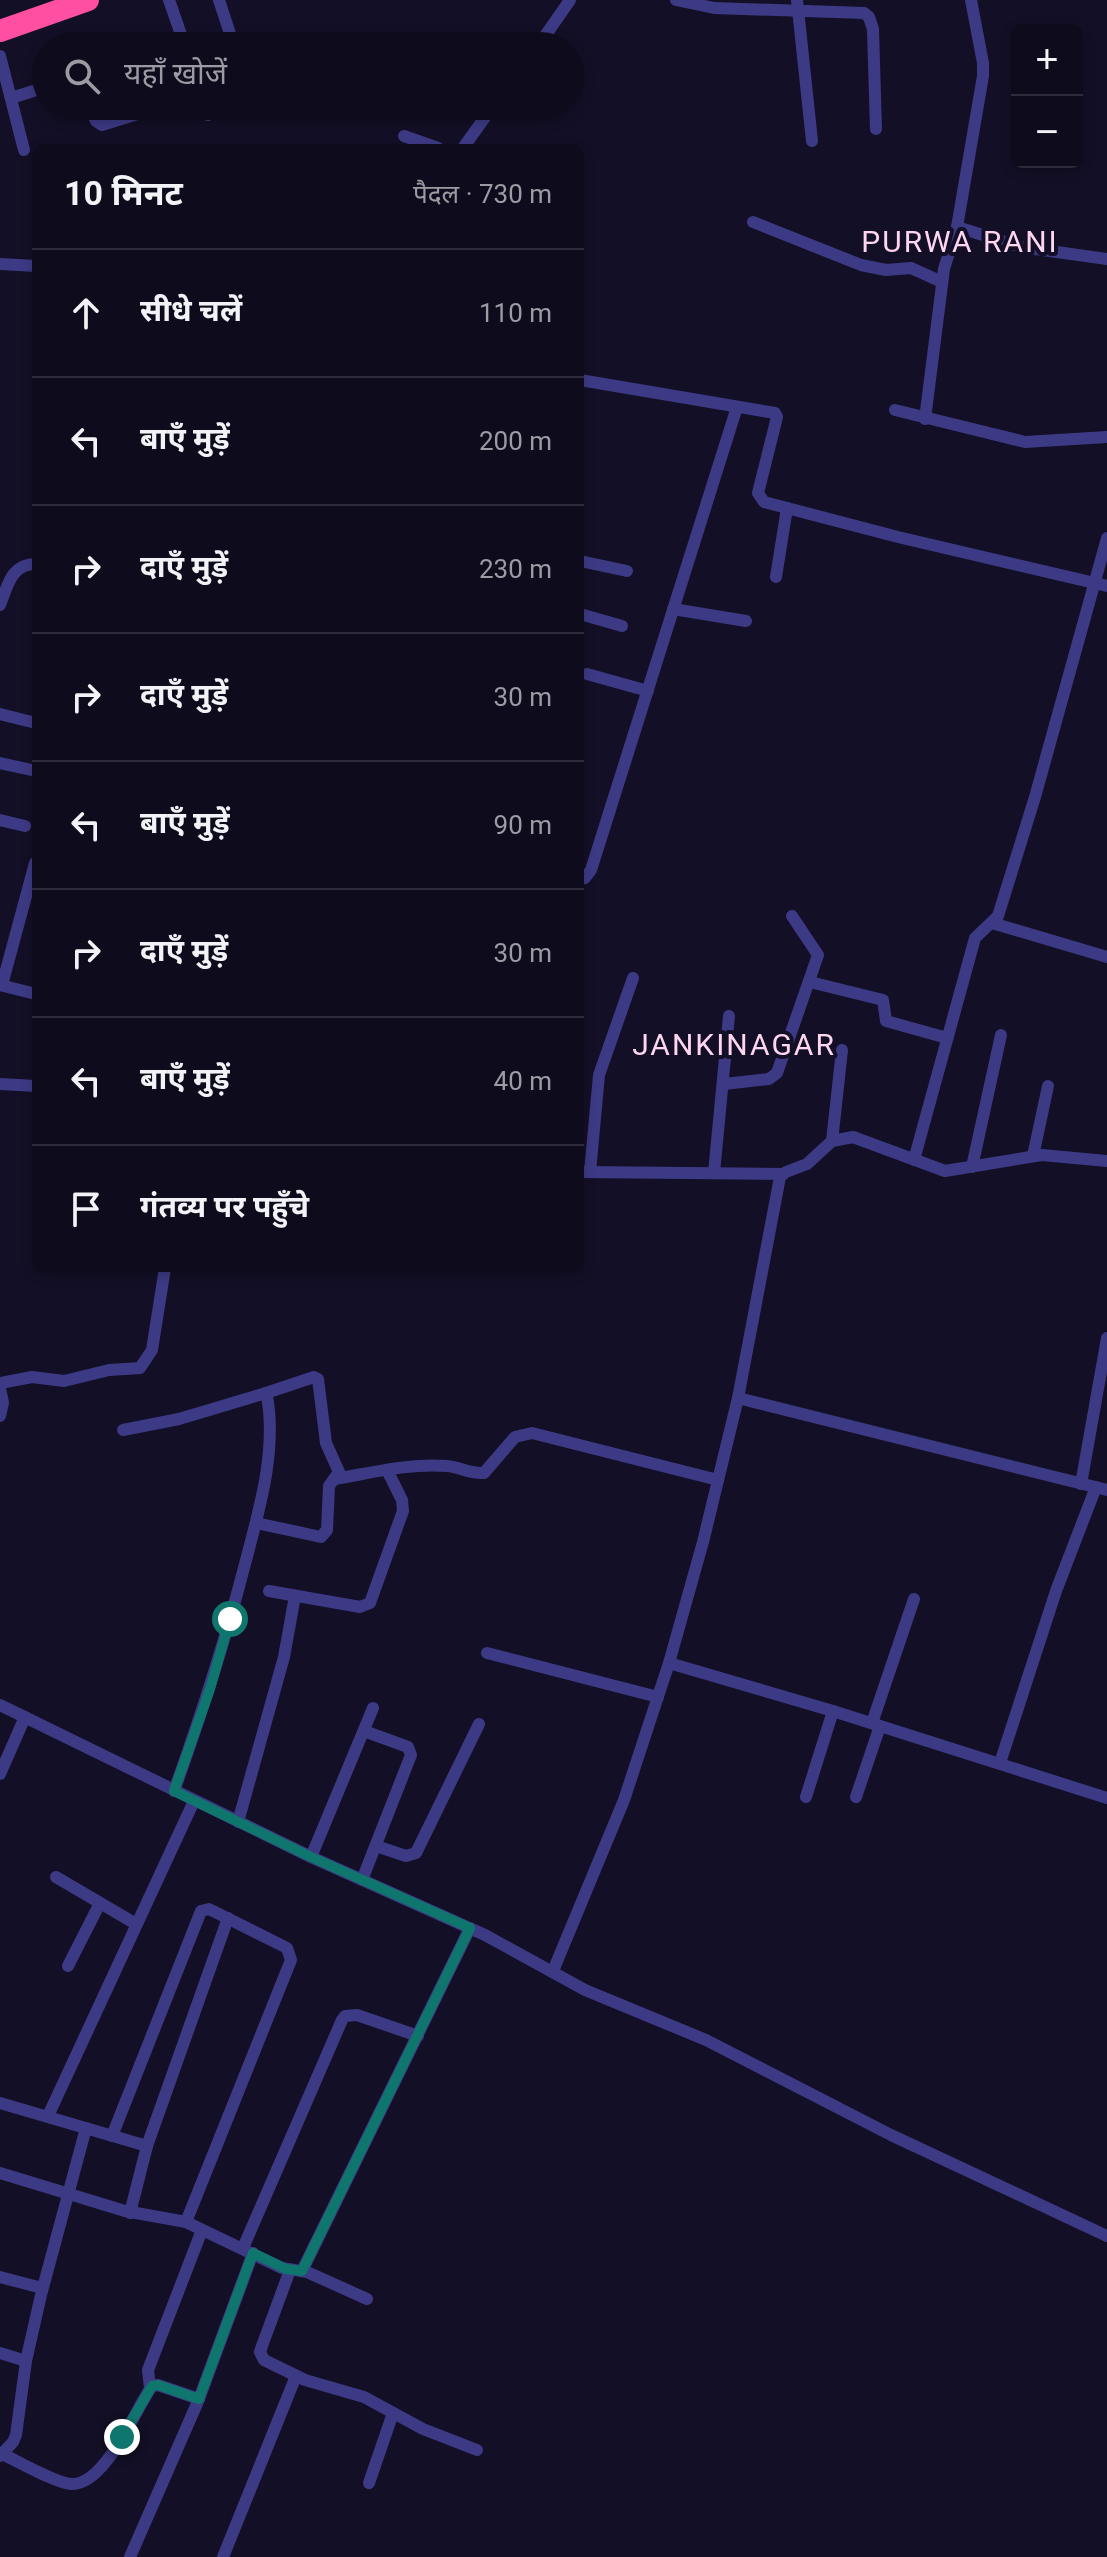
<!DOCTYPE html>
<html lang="hi">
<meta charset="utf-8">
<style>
body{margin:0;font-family:Roboto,"Noto Sans Devanagari",sans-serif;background:#1c1929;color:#f1f3f6}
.controls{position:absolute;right:24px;top:24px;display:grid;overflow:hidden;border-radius:12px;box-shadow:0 4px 12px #0003}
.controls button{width:72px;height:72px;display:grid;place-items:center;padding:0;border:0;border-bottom:2px solid #2e2b3b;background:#0e0b1c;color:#f1f3f6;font:40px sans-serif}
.stop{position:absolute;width:24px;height:24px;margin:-18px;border:6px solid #0f766e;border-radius:50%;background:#fff}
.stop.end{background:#0f766e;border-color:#fff;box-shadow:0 2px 8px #0008}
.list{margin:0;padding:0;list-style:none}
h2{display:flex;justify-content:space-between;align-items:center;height:104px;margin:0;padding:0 32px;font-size:34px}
h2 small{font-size:26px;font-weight:400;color:#9b9ba3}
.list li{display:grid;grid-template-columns:52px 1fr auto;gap:24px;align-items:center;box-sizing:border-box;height:128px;padding:0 32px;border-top:2px solid #2e2b3b}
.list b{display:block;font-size:30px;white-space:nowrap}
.list em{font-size:26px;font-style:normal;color:#9b9ba3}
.icon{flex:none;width:44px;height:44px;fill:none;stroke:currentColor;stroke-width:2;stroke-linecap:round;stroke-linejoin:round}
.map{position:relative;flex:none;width:1107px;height:2557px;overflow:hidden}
.search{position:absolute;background:#0e0b1c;box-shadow:0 4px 12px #0003;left:32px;top:32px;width:552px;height:88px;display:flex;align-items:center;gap:20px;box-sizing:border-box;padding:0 28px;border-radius:44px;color:#9b9ba3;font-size:30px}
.panel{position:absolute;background:#0e0b1c;box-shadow:0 4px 12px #0003;left:32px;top:144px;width:552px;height:1128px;border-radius:12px}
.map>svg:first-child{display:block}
</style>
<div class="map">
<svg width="1107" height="2557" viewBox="0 0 1107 2557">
<rect width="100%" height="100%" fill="#130f26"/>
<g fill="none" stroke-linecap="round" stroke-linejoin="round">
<g stroke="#3d3a85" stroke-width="12">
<polyline points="169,0 185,46"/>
<polyline points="219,0 234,46"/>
<polyline points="676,0 714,8 864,13 869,17 873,29 876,129"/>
<polyline points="797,0 812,141"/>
<polyline points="538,46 570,0"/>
<polyline points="0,56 24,150"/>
<polyline points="11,98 46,87"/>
<polyline points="89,106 96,121 102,125 163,106"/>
<polyline points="205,106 208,115"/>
<polyline points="404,136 438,148"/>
<polyline points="463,148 493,106"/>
<polyline points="753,222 861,265 886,270 911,268 942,282"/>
<polyline points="957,227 1021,247 1107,259"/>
<polyline points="0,264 36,266"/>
<polyline points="580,380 775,413 777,417 758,493 764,502 898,537 1107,586"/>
<polyline points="895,410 1025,442 1107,437"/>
<polyline points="925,419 944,269 957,227 983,76 983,63 971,0"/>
<polyline points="580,561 627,571"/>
<polyline points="776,577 787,508"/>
<path d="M0 605C8 585 11 564 36 564"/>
<polyline points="673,609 746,621"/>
<polyline points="580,614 622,626"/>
<polyline points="587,674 648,691"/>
<polyline points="0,714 36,723"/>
<polyline points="0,763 36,771"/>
<polyline points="0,820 25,826"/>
<polyline points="580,879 585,878 591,870 737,407"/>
<polyline points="992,923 1107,957"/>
<polyline points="810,982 883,1000 886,1021 947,1038"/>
<polyline points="0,985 36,994"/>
<polyline points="2,985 35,863"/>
<polyline points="0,1084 36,1086"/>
<polyline points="724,1084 769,1079 777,1073 818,955 792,916"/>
<polyline points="832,1141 842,1050"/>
<polyline points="1033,1156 1048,1086"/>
<polyline points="914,1160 975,938 998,916 1035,797 1107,538"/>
<polyline points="972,1167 1001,1035"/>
<polyline points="580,1172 782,1174"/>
<polyline points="590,1172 599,1075 633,978"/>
<polyline points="714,1173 729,1016"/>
<polyline points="0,1383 32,1377 64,1381 109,1370 140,1368 152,1350 165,1268"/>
<polyline points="0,1388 3,1403 0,1416"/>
<polyline points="738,1398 1107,1490"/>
<path d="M123 1430 179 1419 266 1393 267 1396C277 1452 259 1510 245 1564 225 1641 201 1716 174 1791"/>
<path d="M334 1479C371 1473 409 1463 447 1466 460 1467 470 1474 484 1473L515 1437 532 1433 718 1480"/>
<polyline points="1081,1484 1107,1338"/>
<polyline points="256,1523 321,1537 327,1530 329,1486 339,1472 326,1443 318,1379 314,1377 266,1393"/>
<polyline points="269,1591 360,1607 370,1603 403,1511 402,1500 387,1470"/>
<polyline points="487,1653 658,1697"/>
<polyline points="669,1663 833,1711 1107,1798"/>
<polyline points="0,1705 311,1857 485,1935 585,1990 706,2040 891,2135 1107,2236"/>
<polyline points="872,1723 914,1599"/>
<polyline points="1000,1763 1056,1591 1096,1487"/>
<polyline points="0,1774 25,1717"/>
<polyline points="806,1797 833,1711"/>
<polyline points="856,1797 880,1726"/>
<polyline points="238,1822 284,1657 295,1596"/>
<polyline points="376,1846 406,1856 416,1853 479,1724"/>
<polyline points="311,1857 373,1708"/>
<polyline points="56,1877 136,1924"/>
<polyline points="362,1880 411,1755 408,1747 364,1731"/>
<polyline points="68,1966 100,1903"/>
<polyline points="553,1971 624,1800 669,1663 703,1542 738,1398 780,1177 786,1172 807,1164 832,1141 853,1137 945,1171 1042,1155 1107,1161"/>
<polyline points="0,2103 147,2146"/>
<polyline points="48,2116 194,1801"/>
<polyline points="112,2136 201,1911 209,1909 287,1948 291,1960 186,2222"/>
<polyline points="0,2173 125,2211 186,2222 282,2268 307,2272 367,2299"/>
<polyline points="130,2213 147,2146 228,1918"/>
<polyline points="243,2248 342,2020 345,2016 357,2015 418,2036"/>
<polyline points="290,2270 262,2346 260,2352 264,2360 305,2380 364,2397 423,2429 477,2450"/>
<polyline points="302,2271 470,1928"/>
<polyline points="0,2277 42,2288"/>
<polyline points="0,2353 26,2361"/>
<polyline points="150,2388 148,2370 202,2230"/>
<path d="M2 2454C18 2461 55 2483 71 2484 105 2486 135 2410 152 2386L158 2385 199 2399"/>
<polyline points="0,2456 13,2442 16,2435 26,2361 41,2295 86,2128"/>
<polyline points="369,2483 393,2413"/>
<polyline points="130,2557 199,2399 253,2253"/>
<polyline points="223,2557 296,2376"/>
</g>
<polyline stroke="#ff4fa3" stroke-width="22" points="0,31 88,0"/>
</g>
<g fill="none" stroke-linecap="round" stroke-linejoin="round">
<polyline stroke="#0f766e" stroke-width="10" points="122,2437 152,2386 158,2385 199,2399 253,2253 286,2269 302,2271 470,1928 311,1857 174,1791 210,1689 230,1619"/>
</g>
<g text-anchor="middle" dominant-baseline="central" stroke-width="8" stroke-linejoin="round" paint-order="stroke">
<g font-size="30" letter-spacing="2" fill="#ffd6f0" stroke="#130f26">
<text x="960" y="241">PURWA RANI</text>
<text x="734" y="1044">JANKINAGAR</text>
</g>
</g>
</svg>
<div class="controls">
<button>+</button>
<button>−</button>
</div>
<div class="stop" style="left:230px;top:1619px"></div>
<div class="stop end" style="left:122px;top:2437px"></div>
<div class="search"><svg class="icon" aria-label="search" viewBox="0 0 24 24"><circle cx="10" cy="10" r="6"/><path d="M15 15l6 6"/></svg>यहाँ खोजें</div>
<section class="panel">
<h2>10 मिनट<small>पैदल · 730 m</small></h2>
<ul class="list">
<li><svg class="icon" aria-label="ahead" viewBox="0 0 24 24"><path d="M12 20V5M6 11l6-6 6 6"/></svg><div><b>सीधे चलें</b></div><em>110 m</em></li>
<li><svg class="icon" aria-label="left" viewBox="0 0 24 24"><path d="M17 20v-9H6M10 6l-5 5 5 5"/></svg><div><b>बाएँ मुड़ें</b></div><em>200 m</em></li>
<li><svg class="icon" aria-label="right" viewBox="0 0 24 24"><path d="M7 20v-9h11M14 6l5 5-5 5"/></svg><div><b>दाएँ मुड़ें</b></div><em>230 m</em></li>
<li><svg class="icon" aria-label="right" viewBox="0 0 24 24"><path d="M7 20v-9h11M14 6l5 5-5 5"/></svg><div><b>दाएँ मुड़ें</b></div><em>30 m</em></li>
<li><svg class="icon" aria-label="left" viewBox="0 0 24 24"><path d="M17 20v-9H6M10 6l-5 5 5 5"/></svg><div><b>बाएँ मुड़ें</b></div><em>90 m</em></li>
<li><svg class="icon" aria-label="right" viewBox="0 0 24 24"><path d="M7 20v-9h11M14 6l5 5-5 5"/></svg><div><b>दाएँ मुड़ें</b></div><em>30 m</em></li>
<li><svg class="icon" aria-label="left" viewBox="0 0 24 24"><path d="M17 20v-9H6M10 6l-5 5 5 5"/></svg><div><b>बाएँ मुड़ें</b></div><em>40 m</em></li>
<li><svg class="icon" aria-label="arrive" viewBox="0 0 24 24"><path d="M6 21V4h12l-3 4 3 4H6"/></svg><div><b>गंतव्य पर पहुँचे</b></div></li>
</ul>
</section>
</div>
